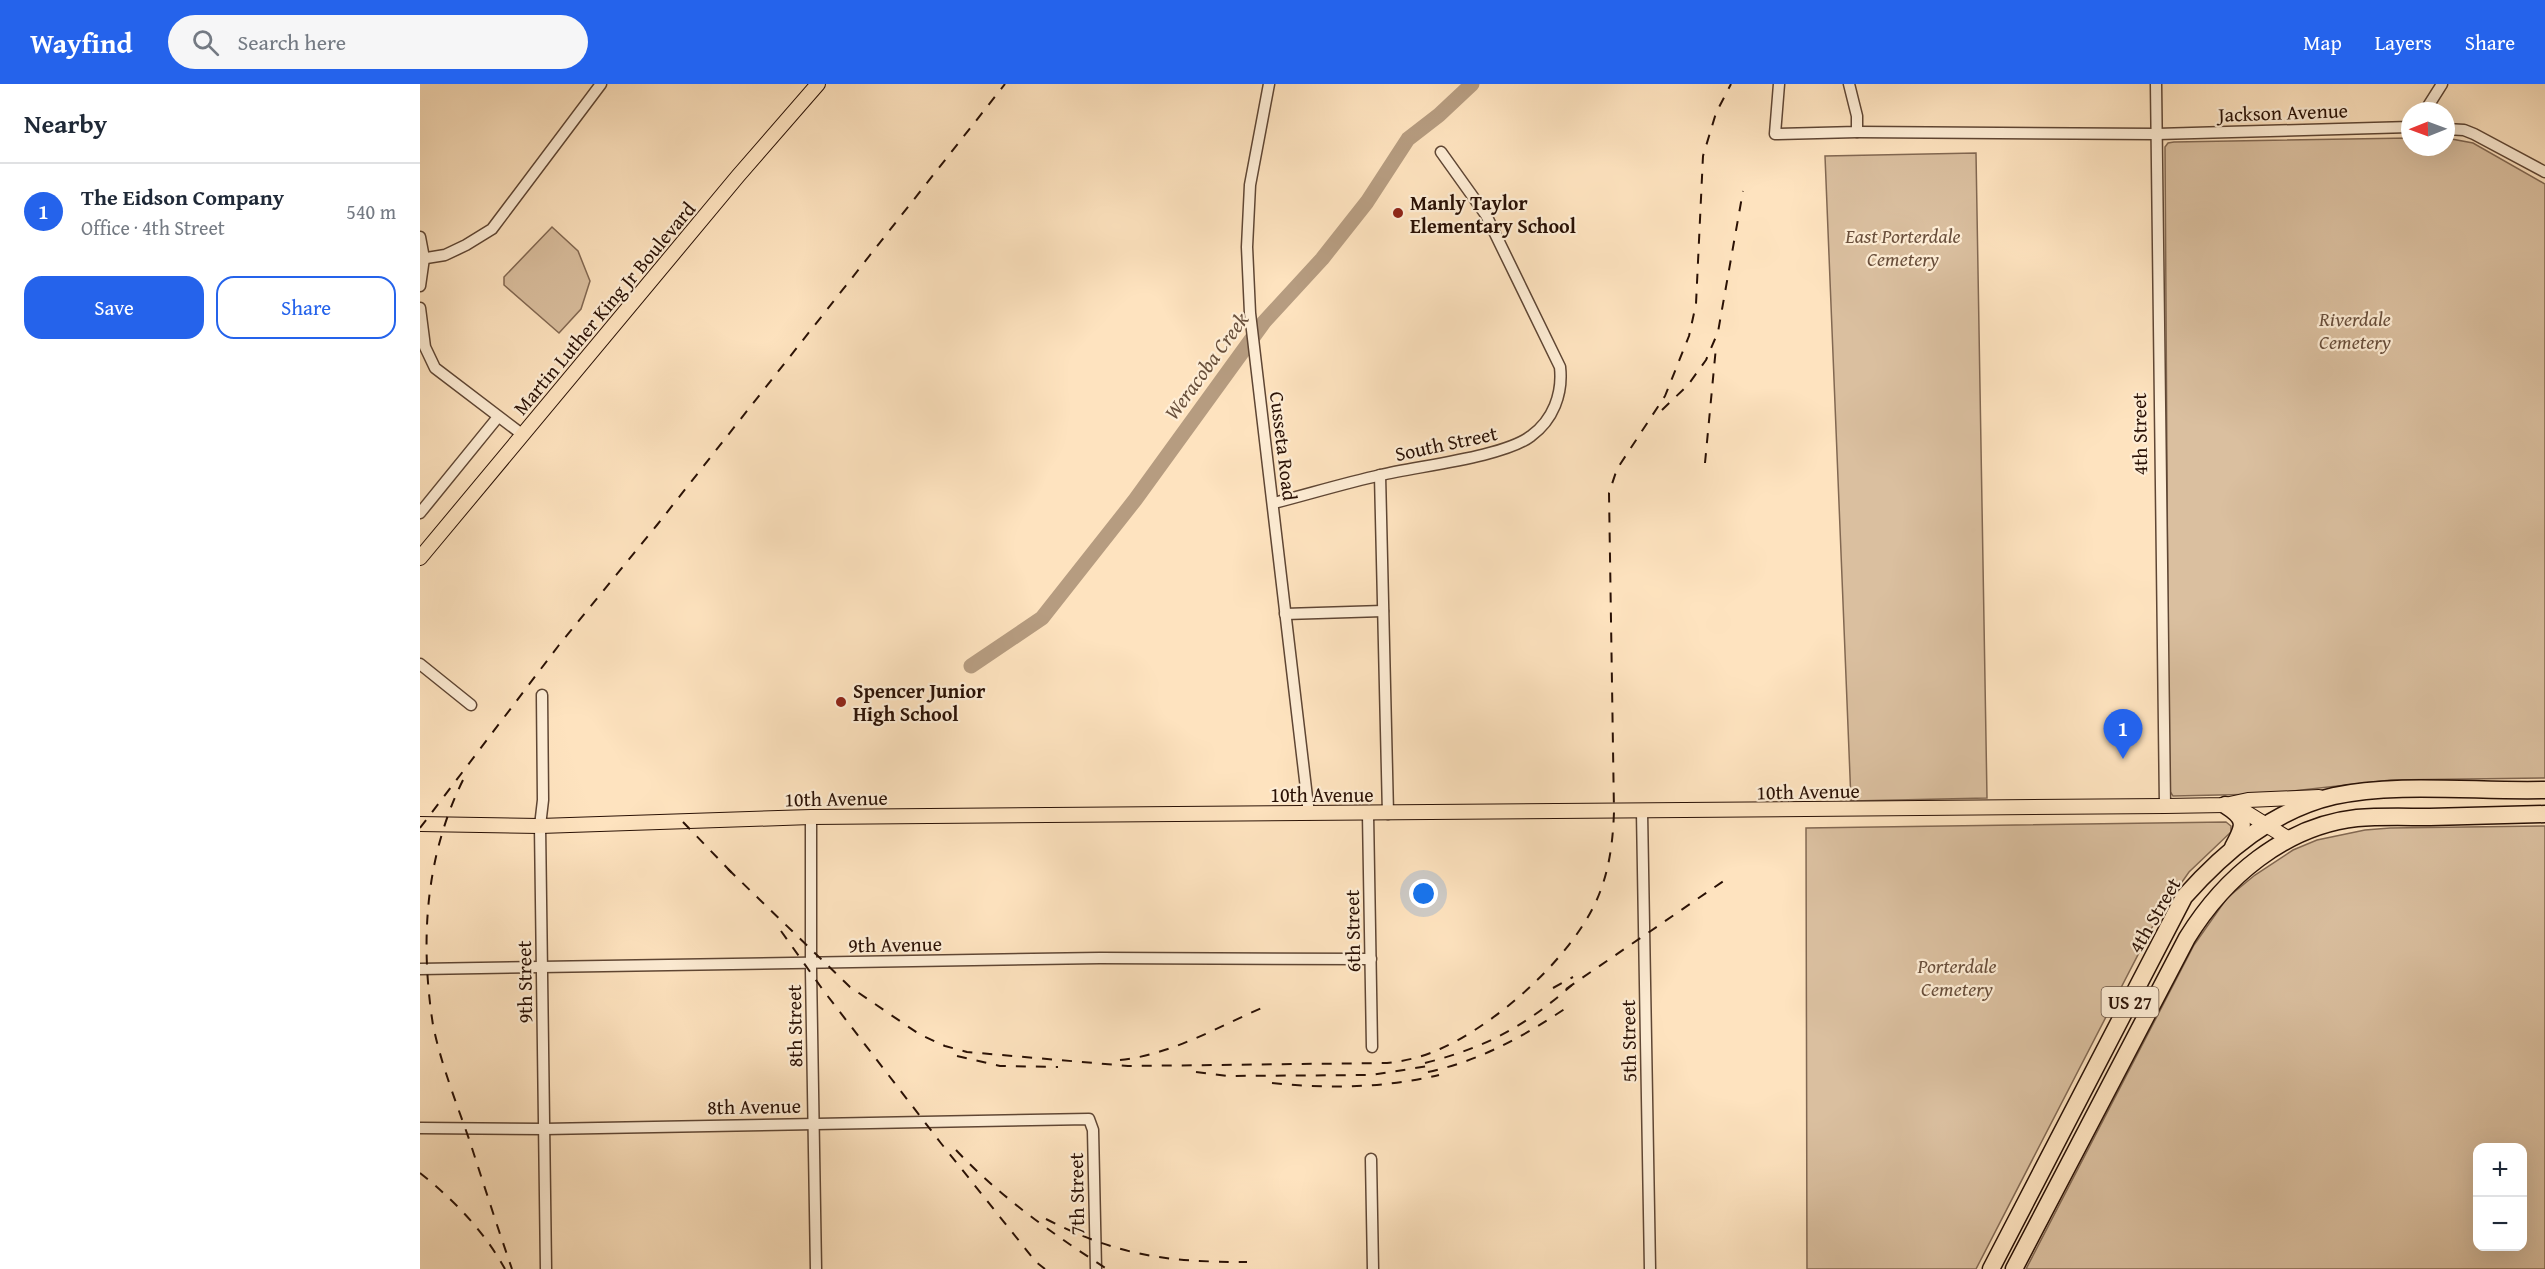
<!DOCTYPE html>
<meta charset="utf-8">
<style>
body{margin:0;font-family:"Gentium Book Plus",serif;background:#f6f6f7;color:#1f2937}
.controls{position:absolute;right:18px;bottom:18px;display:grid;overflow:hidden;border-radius:12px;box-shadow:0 6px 24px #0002}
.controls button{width:54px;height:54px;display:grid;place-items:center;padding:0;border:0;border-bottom:2px solid #e0e1e3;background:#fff;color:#1f2937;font:30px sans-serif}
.compass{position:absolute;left:1981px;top:18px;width:54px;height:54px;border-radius:50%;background:#fff;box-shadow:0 6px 24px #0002;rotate:269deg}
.you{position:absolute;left:1004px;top:810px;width:21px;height:21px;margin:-15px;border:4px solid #fff;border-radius:50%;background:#1a73e8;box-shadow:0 0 0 9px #1a73e833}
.badge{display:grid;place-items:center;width:39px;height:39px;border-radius:50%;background:#2563eb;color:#fff;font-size:20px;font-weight:700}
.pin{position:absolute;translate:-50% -50px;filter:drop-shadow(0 2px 3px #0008)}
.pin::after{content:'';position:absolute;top:32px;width:21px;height:18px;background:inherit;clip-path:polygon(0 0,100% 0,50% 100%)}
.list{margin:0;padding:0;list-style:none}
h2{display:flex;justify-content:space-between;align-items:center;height:78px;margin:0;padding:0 24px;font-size:26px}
h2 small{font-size:20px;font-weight:400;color:#747a83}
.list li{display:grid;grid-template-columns:39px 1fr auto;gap:18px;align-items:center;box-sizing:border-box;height:96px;padding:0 24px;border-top:2px solid #e0e1e3}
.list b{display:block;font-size:22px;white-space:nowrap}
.list p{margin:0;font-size:20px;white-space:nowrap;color:#747a83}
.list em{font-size:20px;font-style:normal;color:#747a83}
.actions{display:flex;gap:12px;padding:18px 24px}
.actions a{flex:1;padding:14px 0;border:2px solid #2563eb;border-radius:18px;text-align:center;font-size:21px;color:#2563eb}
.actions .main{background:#2563eb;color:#fff}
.icon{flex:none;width:33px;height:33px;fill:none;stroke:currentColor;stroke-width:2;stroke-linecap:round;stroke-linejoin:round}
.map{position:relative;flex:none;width:2125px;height:1185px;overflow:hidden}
header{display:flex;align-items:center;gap:36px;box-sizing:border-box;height:84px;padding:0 30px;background:#2563eb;color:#fff}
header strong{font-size:28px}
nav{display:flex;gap:33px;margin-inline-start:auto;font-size:21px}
.search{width:420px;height:54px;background:#f6f6f7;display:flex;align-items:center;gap:15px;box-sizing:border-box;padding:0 21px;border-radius:33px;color:#747a83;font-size:22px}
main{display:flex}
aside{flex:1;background:#fff}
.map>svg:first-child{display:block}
</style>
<header>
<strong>Wayfind</strong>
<div class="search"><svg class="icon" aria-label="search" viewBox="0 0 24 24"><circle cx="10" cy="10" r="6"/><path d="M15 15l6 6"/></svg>Search here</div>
<nav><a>Map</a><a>Layers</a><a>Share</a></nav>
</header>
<main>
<aside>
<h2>Nearby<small></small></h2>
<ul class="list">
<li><span class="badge">1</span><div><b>The Eidson Company</b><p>Office · 4th Street</p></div><em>540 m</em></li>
</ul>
<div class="actions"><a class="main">Save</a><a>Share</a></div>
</aside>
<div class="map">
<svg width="2125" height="1185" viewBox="0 0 2125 1185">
<rect width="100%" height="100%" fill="#fee3bf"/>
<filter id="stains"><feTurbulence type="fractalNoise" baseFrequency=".00333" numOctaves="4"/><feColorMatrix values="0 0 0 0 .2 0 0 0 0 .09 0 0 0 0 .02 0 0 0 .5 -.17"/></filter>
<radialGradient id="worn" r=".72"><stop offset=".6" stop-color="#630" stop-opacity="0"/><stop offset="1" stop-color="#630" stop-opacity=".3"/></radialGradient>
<g fill="#dabf9f" stroke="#826852" stroke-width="1.5" fill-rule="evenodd">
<polygon points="1990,54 1990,63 2026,63 2026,54 2053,59 2125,100 2125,694 1971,696 1845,710 1753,712 1749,706 1745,63 1748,59 1754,58"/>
<polygon points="1556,69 1567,714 1431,717 1405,72"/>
<polygon points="132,143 158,167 170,197 161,225 139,249 84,201 84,193"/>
<polygon points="1806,738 1811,742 1811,748 1769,788 1738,832 1556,1185 1387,1185 1386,744"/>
<path d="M2125 742V1185H1606L1774 861 1807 814 1835 791 1873 766 1897 756 1945 746 1970 744ZM2058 1064H2102V1162H2058Z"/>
</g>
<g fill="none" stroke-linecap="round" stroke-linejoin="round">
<polyline stroke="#b69c80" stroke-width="15" points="551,582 622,534 715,416 844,238 902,175 947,118 988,55 1019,31 1052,0"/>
<g stroke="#5f4634" stroke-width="13">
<g id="minor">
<polyline points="849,0 830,101 827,163 830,229 889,730"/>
<polyline points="1359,0 1355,50 1437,48 1437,32 1429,0"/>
<polyline points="1736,0 1745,722"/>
<polyline points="2005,27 2022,0"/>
<polyline points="2026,45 2044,46 2054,50 2125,88"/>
<polyline points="1437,48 1737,50 1990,43"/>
<polyline points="0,153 4,174 0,202"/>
<polyline points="0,175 25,171 46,161 72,145 181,0"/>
<polyline points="0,224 5,263 15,284 103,351"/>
<polyline points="960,391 968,730"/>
<path d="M854 419C889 410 925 399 961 391 998 382 1084 373 1111 352 1133 336 1143 310 1140 283L1066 131 1021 68"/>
<polyline points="0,429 78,333"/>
<polyline points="865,530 963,527"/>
<polyline points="0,580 51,621"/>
<polyline points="122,611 123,716 120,742 126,1185"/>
<polyline points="1222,728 1230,1185"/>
<polyline points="948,730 952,963"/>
<polyline points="391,733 391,887 396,1185"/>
<polyline points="0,885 680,874 951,875"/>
<polyline points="0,1044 124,1045 669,1035 673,1046 676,1185"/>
<polyline points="951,1075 953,1185"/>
</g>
</g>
<g stroke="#2a1105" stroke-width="16">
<g id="major">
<polyline points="0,474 318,92 398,0"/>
<polyline points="1810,722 1819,724 1869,755"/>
<polyline points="0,740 120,742 391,733 1745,722 1805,721 1828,716 1899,713"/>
</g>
</g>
<g stroke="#2a1105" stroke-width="19">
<g id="highway">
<path d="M1805 721C1827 735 1825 741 1813 763"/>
<path d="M1571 1185 1764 813C1804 768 1853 726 1914 712 1977 698 2059 708 2125 706"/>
<path d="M1594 1185 1767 854C1804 794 1864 742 1937 734 1961 732 1986 733 2010 733 2049 732 2087 731 2125 730"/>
</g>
</g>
<use href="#minor" stroke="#feedd5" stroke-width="10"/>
<use href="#major" stroke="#fee3bf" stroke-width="14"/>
<use href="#highway" stroke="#fee3bf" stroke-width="16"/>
<g stroke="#2a1105" stroke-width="2" stroke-dasharray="10 10" stroke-linecap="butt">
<polyline points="1242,326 1268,301 1286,276 1298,248 1323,107"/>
<polyline points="1285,379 1296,263"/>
<path d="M43 696C5 773 0 858 13 941 21 980 36 1018 49 1055 63 1098 77 1142 92 1185"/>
<polyline points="263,738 313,790"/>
<polyline points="0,744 139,561 237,441 585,0"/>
<path d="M308 785 430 903 499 950 525 962 547 968 708 982 967 979C985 977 1003 973 1020 965 1079 939 1157 869 1180 808 1190 782 1193 755 1194 728L1189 409 1197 385 1245 312 1269 252 1276 220 1283 72 1296 29 1311 0"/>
<polyline points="361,847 403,906 520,1058 616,1178 625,1185"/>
<polyline points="1133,904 1153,893"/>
<polyline points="1146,905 1305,796"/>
<polyline points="537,972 580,982 638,983"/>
<path d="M700 976C750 971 798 943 844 923"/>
<path d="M1005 979C1067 963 1104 943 1152 901"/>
<polyline points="776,988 807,992 951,991 1015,981"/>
<path d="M1008 988C1059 977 1103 953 1146 924"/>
<path d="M852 999C907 1005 965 1004 1019 991"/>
<path d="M536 1066C579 1112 634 1151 687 1185"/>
<path d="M0 1089C34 1116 64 1147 85 1185"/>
<path d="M626 1135C699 1172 746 1178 827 1178"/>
</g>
</g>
<g fill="#8f2418" stroke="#feedd5" stroke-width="2">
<circle cx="978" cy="129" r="6"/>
<circle cx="421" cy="618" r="6"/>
</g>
<g text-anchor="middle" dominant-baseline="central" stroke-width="4.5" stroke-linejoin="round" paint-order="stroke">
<rect fill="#feedd5" stroke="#6a5343" stroke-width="1.5" x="1681.5" y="903" width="57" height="30" rx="4.5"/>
<g font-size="18" font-weight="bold" fill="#2a1105">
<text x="1710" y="918">US 27</text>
</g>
<g font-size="20" fill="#2a1105" stroke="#feedd5">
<text transform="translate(1863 28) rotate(-2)">Jackson Avenue</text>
<text transform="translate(184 224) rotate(-50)">Martin Luther King Jr Boulevard</text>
<text transform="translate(1719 350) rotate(-91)">4th Street</text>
<text transform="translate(1026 359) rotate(-12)">South Street</text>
<text transform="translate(864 362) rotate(83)">Cusseta Road</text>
<text transform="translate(1388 707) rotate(-1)">10th Avenue</text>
<text x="902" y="710">10th Avenue</text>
<text transform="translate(416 714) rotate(-1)">10th Avenue</text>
<text transform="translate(1734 831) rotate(-60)">4th Street</text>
<text transform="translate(932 847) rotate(-91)">6th Street</text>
<text transform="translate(475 860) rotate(-1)">9th Avenue</text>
<text transform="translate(104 898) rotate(-91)">9th Street</text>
<text transform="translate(374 942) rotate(-91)">8th Street</text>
<text transform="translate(1208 957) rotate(-91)">5th Street</text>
<text transform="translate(334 1022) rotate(-1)">8th Avenue</text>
<text transform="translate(656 1110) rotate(-91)">7th Street</text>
</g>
<g font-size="20" font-weight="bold" fill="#2a1105" stroke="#feedd5" text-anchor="start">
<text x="990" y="118">Manly Taylor<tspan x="990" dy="23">Elementary School</tspan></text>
<text x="433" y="606">Spencer Junior<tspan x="433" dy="23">High School</tspan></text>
</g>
<g font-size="20" font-style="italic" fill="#684e3b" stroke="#feedd5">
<text x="1483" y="151">East Porterdale<tspan x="1483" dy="23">Cemetery</tspan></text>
<text x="1935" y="234">Riverdale<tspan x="1935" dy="23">Cemetery</tspan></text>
<text x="1537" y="881">Porterdale<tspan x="1537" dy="23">Cemetery</tspan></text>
</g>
<g font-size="21" font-style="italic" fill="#69503c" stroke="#feedd5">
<text transform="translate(786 282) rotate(-54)">Weracoba Creek</text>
</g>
</g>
<rect width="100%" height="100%" filter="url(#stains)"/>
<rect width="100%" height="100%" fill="url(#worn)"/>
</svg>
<div class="controls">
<button>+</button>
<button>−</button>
</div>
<svg class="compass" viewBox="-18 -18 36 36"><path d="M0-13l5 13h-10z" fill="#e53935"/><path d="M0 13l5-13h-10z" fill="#747a83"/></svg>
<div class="you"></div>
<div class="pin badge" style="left:1703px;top:675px">1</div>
</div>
</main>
